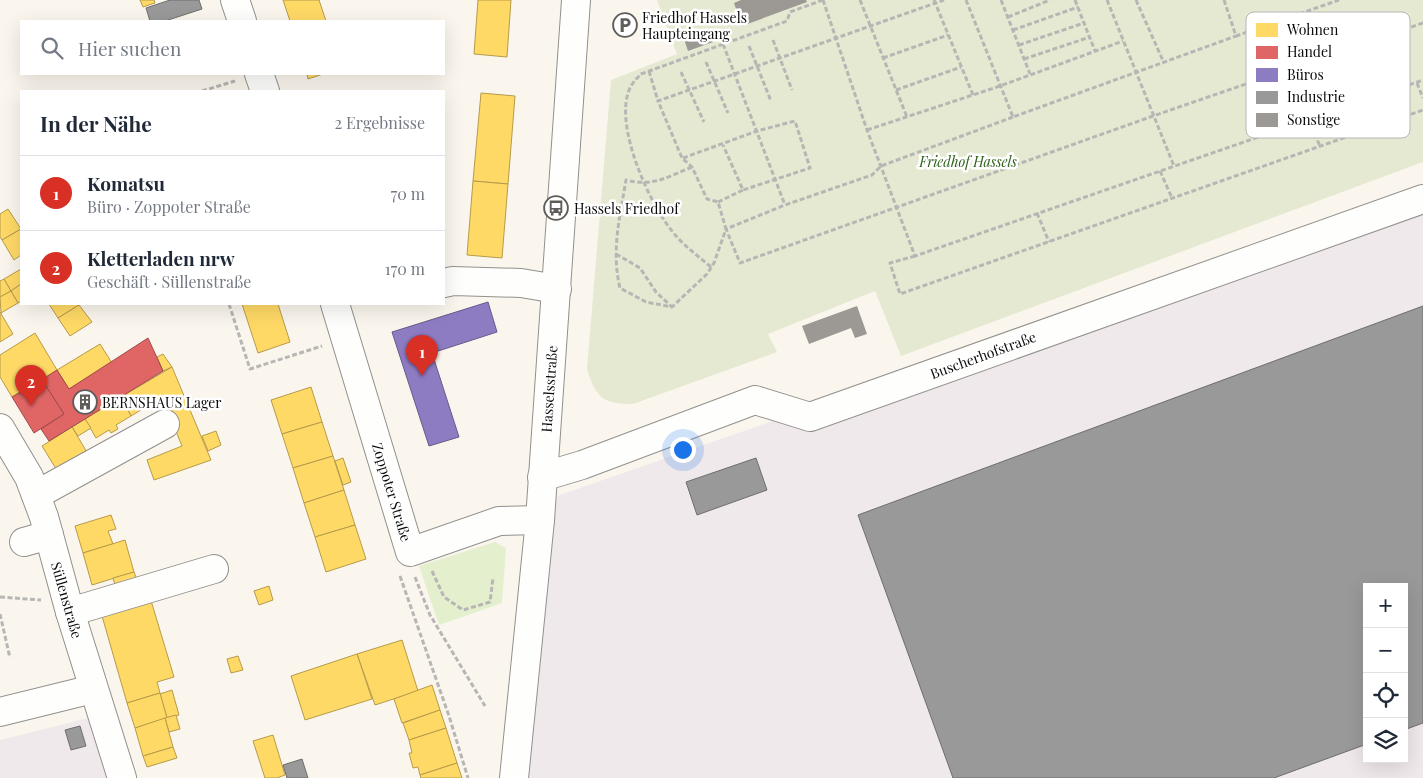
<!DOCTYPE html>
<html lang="de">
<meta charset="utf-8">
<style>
body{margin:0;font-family:"Playfair Display",serif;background:#f6f6f7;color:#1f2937}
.controls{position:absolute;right:15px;bottom:15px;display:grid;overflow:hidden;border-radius:0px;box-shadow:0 5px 20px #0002}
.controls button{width:45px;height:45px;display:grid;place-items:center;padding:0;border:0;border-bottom:1px solid #e0e1e3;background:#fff;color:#1f2937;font:25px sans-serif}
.you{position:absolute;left:682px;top:449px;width:18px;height:18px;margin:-12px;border:4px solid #fff;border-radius:50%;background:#1a73e8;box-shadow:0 0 0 8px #1a73e833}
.badge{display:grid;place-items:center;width:32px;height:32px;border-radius:50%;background:#d93025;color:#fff;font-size:16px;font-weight:700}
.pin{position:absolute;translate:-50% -41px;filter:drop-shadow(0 1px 2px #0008)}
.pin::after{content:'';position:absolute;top:26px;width:18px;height:15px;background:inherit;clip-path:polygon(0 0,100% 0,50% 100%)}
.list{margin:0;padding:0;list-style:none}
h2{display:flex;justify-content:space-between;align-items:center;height:65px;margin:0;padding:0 20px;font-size:21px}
h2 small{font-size:16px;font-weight:400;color:#747a83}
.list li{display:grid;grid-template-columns:32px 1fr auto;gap:15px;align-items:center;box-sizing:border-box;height:75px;padding:0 20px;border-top:1px solid #e0e1e3}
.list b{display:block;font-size:19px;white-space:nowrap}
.list p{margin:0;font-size:16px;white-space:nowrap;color:#747a83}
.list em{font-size:16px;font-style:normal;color:#747a83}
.icon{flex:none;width:28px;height:28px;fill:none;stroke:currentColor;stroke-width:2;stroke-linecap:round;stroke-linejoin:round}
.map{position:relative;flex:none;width:1423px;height:778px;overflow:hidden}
.search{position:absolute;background:#fff;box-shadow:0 5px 20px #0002;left:20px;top:20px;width:425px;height:55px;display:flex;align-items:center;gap:12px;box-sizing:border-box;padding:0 18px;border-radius:0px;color:#747a83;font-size:19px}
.panel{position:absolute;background:#fff;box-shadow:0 5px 20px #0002;left:20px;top:90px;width:425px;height:215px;border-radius:0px}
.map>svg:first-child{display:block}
</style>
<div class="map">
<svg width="1423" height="778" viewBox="0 0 1423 778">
<rect width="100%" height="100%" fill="#faf6ed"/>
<g fill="#f0e9eb" fill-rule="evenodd">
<path d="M1423 195V778H525L554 497ZM1367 587H1404V759H1367Z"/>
<polygon points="92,717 111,778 0,778 0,740"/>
</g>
<polygon fill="#e3efcd" points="495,542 506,548 502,603 439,625 419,566"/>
<path fill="#e6e9d1" d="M657 0H1423V162L901 356 875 291 768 334 777 352 633 404C603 404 596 398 587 369L611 80 677 54Z"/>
<g fill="#ffd966" stroke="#b69b4a">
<polygon points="140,0 154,0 155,3 143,7"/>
<polygon points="283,0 319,0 326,21 290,21"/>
<polygon points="478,0 511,0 507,57 474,54"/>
<polygon points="307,74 323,74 308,79"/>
<polygon points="481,93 515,96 508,184 473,181"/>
<polygon points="473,181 508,184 502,258 467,255"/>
<polygon points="8,209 21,229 2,240 0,237 0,214"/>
<polygon points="21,229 21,255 14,260 2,240"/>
<polygon points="21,269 21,284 11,291 4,279"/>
<polygon points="4,279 11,291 0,297 0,281"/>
<polygon points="21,284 21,301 18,303 11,291"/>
<polygon points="11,291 18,303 1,313 0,297"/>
<polygon points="49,304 79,304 79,305 58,318"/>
<polygon points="242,304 278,304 290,342 258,353"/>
<polygon points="79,305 92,322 70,336 58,318"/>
<polygon points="0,312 13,334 0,342"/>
<polygon points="35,333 57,370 12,397 0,377 0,355"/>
<polygon points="100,344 112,363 69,389 57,370"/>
<polygon points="163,354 172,367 163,371 157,357"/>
<polygon points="172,367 211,460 154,480 147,460 182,446 162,397 131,416 121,397"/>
<polygon points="311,387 322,422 282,434 271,400"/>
<polygon points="121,397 131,416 116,425 118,429 111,433 109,430 96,438 85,419"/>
<polygon points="85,419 91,428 78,436 72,427"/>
<polygon points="322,422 333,456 293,468 282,434"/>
<polygon points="72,427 88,454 58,472 42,446"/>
<polygon points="216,431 221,445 208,451 202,436"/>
<polygon points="333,456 344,490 304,503 293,468"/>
<polygon points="343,458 351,482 343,485 335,461"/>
<polygon points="344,490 355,525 315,537 304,503"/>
<polygon points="111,515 116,529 108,531 113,544 83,553 75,526"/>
<polygon points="355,525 366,559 326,572 315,537"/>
<polygon points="125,540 134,572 92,585 83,553"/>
<polygon points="134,572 139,585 117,592 113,578"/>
<polygon points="269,586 273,600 259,605 254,591"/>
<polygon points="149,594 174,677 157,682 160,693 127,703 100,609"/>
<polygon points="402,640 418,691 375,705 357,654"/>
<polygon points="357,654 372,699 305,720 291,676"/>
<polygon points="238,656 243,670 231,673 227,659"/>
<polygon points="432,685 440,710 402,723 394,699"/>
<polygon points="172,690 179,715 167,718 160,694"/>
<polygon points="160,693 167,718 135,728 127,703"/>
<polygon points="440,710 446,728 409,740 403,723"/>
<polygon points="176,715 180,729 169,732 165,718"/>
<polygon points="165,718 173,747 143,756 135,728"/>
<polygon points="446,728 457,763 420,775 418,767 413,768 409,753 412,753 409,740"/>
<polygon points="273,735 285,775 277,778 265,778 253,741"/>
<polygon points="173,747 177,758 147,767 143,756"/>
<polygon points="457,763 462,778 421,778 420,775"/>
</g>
<g fill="#e06666" stroke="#a04a4a">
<polygon points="148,338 163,371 49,441 41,429 64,414 42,380 57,370 69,389"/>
<polygon points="42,380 64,414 34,433 12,397"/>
</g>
<polygon fill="#8e7cc3" stroke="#665a8c" points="488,302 497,332 432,353 459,437 429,446 392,332"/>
<g fill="#999" stroke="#6e6e6e">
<polygon points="170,0 199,0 202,9 165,21 150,21 146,8"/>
<polygon points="1423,306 1423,723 1404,730 1404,587 1367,587 1367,744 1274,778 953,778 858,515"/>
<polygon points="756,458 767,490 697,515 686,482"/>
<polygon points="80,726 86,746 71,750 65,730"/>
<polygon points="302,759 308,778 287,778 283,765"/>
</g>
<g fill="#9c9894">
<polygon points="741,0 806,0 807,2 742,26 734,3"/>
<polygon points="708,30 713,42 688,51 684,39"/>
<polygon points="857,306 867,334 855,338 851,328 809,344 802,326"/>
</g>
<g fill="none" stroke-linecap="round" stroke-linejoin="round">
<g stroke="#92908c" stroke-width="30">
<g id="minor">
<polyline points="235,0 242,21"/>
<polyline points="259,74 265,91"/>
<polyline points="444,283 453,281 521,283 557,289"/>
<polyline points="335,304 410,552 499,521 540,520"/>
<polyline points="0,428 29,477 44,517 70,612 122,778"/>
<polyline points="542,477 582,465 755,400 810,417 1423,199"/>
<polyline points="36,495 165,424"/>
<polyline points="24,542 49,535"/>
<polyline points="70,612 214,569"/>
<polyline points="0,712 93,689"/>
<polyline points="514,778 540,520 576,0"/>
</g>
</g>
<g stroke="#b7b6b5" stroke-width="3" stroke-dasharray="5 2.5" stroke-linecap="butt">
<polyline points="823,0 867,130 915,256 1423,80"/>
<polyline points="860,0 907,117"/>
<polyline points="934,0 973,95"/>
<polyline points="966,0 1013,117 1236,36"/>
<polyline points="1001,0 1030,74"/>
<polyline points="1075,0 1095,51"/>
<polyline points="1107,0 1174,166"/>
<polyline points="1136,0 1164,63"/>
<polyline points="1224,0 1236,36 1339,0"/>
<polyline points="1008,17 1050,0"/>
<polyline points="1013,30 1078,7"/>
<polyline points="773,40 792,90"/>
<polyline points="723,44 785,205"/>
<polyline points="1019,45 1084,23"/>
<polyline points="749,46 771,101"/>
<polyline points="883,58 948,35"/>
<polyline points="1024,59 1090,37"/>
<polyline points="706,62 728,113"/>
<polyline points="649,71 658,101"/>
<polyline points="681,72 704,122"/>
<polyline points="1417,83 1423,98"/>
<polyline points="896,90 961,67"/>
<polyline points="202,91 235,81"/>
<polyline points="1013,117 881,166 872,175 785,205 726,229 740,263 1153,116 1423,23"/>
<polyline points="1308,120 1320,146"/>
<polyline points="867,130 1000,86 1123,41"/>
<polyline points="683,158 757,131 795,121 810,168 743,190 723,145"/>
<path d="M692 167C667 177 653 187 626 180 620 216 611 251 620 288L646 302 672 307 707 274 714 263 726 229 718 202 707 199 692 167 682 158 658 101 944 0"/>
<polyline points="1160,171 1172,198"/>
<polyline points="718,202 743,190"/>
<polyline points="1037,213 1049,242"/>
<polyline points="616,254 640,268 656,292 672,307"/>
<polyline points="915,256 890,263 900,294 1423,110"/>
<path d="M711 267C699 257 687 248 677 237 651 209 611 122 631 86 634 81 638 77 641 74L787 21 790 12 823 0"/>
<polyline points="229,304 250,369 322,346"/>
<polyline points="432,571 444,597 463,610 490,602 493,578"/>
<polyline points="400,576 449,716 468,778"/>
<polyline points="415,577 430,615 485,706"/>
<polyline points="0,597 41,600"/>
<polyline points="0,614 10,658"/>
</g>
<use href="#minor" stroke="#fefefc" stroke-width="28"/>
</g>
<defs>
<g id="parking-ring" transform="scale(1.25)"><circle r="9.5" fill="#fff" stroke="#5e5d59" stroke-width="1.5"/><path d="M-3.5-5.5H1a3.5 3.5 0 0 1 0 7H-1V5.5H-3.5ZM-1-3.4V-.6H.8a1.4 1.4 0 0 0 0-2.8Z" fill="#5e5d59"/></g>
<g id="bus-ring" transform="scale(1.25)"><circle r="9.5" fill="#fff" stroke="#5e5d59" stroke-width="1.5"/><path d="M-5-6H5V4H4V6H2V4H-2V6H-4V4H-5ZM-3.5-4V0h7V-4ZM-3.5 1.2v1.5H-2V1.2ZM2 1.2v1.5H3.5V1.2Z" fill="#5e5d59"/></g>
<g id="building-ring" transform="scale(1.25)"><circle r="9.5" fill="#fff" stroke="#5e5d59" stroke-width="1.5"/><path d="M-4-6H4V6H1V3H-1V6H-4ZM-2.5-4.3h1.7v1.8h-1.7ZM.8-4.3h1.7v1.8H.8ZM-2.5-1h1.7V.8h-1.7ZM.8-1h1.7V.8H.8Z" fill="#5e5d59"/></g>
</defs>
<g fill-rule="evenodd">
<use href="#parking-ring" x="625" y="25"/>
<use href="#bus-ring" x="556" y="208"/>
<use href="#building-ring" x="85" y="402"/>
</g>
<g text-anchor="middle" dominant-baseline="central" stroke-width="5" stroke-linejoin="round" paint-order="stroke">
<g font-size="14" fill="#0a0a0a" stroke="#fff" text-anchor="start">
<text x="642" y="17">Friedhof Hassels<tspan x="642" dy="16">Haupteingang</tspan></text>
<text x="574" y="208">Hassels Friedhof</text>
<text x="102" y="402">BERNSHAUS Lager</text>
</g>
<g font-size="14" font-style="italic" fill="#2e621b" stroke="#fff">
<text x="968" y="161">Friedhof Hassels</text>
</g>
<g font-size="14" fill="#0a0a0a" stroke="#fff">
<text transform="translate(983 355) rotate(-20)">Buscherhofstraße</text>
<text transform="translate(549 389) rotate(-86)">Hasselsstraße</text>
<text transform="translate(392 492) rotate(73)">Zoppoter Straße</text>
<text transform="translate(67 600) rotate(74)">Süllenstraße</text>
</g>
</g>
<rect x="1246" y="12" width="164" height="126" rx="8" fill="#fff" stroke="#b6b6b6" stroke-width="1"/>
<rect x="1256" y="23" width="22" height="14" fill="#ffd966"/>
<rect x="1256" y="46" width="22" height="13" fill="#e06666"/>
<rect x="1256" y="68" width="22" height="14" fill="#8e7cc3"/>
<rect x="1256" y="91" width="22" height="13" fill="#999"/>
<rect x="1256" y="113" width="22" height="14" fill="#9c9894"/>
<g font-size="14" fill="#0a0a0a">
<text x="1287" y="35">Wohnen</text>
<text x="1287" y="57">Handel</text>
<text x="1287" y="80">Büros</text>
<text x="1287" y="102">Industrie</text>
<text x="1287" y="125">Sonstige</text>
</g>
</svg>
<div class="controls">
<button>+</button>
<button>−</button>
<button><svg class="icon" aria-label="locate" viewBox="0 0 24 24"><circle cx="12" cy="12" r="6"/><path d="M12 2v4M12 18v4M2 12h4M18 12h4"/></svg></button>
<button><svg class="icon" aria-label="layers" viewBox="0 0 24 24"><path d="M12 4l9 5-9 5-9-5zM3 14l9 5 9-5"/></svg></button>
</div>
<div class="you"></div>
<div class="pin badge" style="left:422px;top:376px">1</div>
<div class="pin badge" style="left:31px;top:406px">2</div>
<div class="search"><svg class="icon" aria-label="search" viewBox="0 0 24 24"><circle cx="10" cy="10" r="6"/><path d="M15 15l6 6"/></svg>Hier suchen</div>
<section class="panel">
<h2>In der Nähe<small>2 Ergebnisse</small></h2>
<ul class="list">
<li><span class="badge">1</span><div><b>Komatsu</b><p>Büro · Zoppoter Straße</p></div><em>70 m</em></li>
<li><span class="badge">2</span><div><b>Kletterladen nrw</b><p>Geschäft · Süllenstraße</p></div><em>170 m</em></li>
</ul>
</section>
</div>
